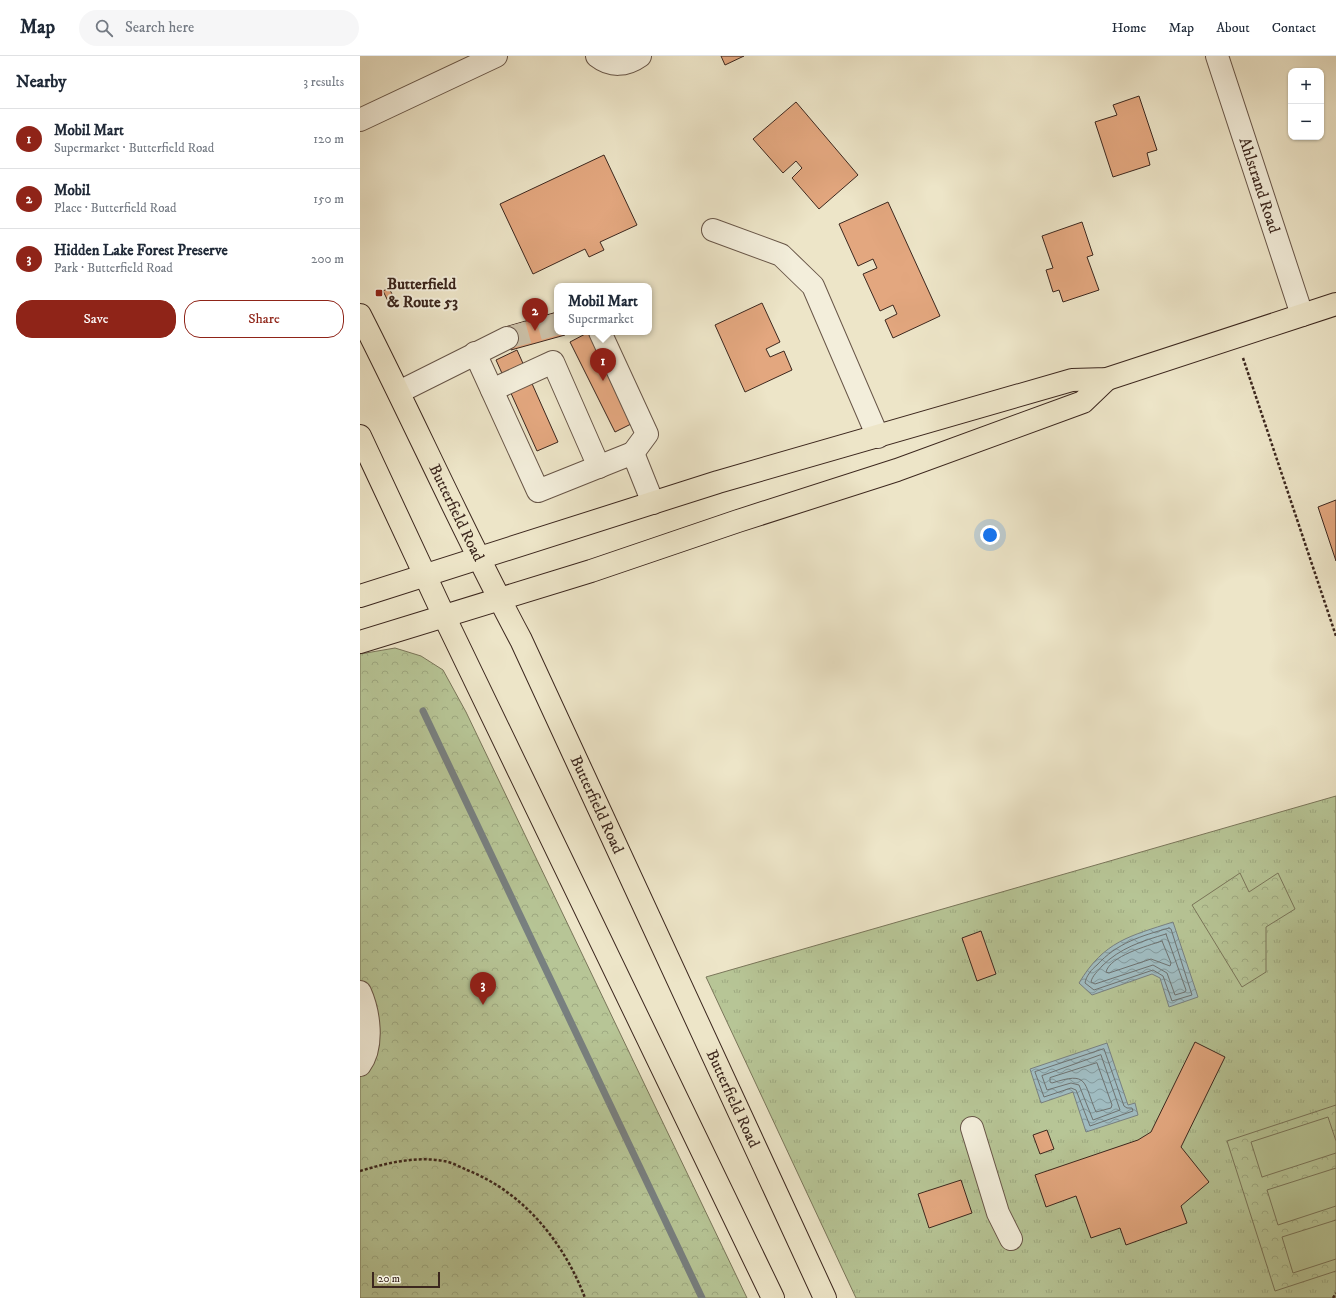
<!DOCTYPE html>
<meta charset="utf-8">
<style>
body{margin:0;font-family:"IM FELL DW Pica",serif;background:#f6f6f7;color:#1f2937}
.controls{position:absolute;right:12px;top:12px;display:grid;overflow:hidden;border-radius:8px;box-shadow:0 1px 3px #0004}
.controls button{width:36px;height:36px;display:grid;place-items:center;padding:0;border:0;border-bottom:1px solid #e0e1e3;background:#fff;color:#1f2937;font:20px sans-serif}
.scale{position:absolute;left:12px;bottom:10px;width:68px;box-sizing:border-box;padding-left:4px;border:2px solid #3c271e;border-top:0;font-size:11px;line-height:14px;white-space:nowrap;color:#3c271e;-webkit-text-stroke:3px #f3eedb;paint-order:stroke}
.you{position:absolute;left:630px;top:479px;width:14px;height:14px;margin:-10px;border:3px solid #fff;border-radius:50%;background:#1a73e8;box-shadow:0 0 0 6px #1a73e833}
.badge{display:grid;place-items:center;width:26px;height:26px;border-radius:50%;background:#8f2418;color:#fff;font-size:13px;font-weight:700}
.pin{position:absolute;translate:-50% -33px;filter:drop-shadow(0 1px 2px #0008)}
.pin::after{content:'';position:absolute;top:21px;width:14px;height:12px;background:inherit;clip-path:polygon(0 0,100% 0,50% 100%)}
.popup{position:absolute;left:194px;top:227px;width:98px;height:52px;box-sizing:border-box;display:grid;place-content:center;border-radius:8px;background:#fff;filter:drop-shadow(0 1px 3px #0005);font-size:13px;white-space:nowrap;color:#747a83}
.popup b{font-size:15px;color:#1f2937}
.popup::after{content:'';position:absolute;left:50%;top:100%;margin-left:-8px;border:8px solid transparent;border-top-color:#fff}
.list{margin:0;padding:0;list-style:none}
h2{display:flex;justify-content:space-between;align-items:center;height:52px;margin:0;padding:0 16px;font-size:17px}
h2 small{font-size:13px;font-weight:400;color:#747a83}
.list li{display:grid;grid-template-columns:26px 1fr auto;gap:12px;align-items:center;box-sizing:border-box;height:60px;padding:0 16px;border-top:1px solid #e0e1e3}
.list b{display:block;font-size:15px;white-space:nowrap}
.list p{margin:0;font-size:13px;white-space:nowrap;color:#747a83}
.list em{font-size:13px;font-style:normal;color:#747a83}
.actions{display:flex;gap:8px;padding:12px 16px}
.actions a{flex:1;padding:9px 0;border:1px solid #8f2418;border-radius:16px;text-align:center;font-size:14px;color:#8f2418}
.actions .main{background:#8f2418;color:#fff}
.icon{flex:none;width:22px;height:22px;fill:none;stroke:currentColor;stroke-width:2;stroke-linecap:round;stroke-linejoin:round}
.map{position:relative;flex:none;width:976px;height:1242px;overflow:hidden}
header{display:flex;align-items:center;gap:24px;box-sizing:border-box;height:56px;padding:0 20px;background:#fff;border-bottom:1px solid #e0e1e3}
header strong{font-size:19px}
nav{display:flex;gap:22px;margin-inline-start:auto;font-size:14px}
.search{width:280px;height:36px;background:#f6f6f7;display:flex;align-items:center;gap:10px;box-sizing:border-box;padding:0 14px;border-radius:22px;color:#747a83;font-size:15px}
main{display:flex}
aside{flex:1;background:#fff}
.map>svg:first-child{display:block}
</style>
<header>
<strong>Map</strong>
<div class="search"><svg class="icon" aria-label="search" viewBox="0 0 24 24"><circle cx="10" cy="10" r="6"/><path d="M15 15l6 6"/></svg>Search here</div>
<nav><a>Home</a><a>Map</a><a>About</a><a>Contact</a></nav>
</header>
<main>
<aside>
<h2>Nearby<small>3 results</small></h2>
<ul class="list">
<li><span class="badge">1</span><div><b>Mobil Mart</b><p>Supermarket · Butterfield Road</p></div><em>120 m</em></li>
<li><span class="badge">2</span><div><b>Mobil</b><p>Place · Butterfield Road</p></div><em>150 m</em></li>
<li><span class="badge">3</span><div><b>Hidden Lake Forest Preserve</b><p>Park · Butterfield Road</p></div><em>200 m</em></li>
</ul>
<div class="actions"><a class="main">Save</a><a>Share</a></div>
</aside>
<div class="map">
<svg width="976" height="1242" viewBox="0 0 976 1242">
<defs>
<pattern id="grass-tufts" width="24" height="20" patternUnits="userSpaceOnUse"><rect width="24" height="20" fill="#b7c596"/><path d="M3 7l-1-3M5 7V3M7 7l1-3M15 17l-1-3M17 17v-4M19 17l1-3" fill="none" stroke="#9ea981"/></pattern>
<pattern id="park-crowns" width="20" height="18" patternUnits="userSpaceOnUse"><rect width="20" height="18" fill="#b7c596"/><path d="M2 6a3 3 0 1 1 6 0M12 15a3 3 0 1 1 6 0" fill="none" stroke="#9ea981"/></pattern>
<pattern id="water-waves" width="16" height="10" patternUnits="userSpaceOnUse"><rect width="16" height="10" fill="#a0bcc1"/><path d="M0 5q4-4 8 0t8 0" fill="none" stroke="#84999c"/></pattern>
</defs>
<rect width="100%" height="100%" fill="#ede5c8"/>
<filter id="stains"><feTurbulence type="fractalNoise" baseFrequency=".005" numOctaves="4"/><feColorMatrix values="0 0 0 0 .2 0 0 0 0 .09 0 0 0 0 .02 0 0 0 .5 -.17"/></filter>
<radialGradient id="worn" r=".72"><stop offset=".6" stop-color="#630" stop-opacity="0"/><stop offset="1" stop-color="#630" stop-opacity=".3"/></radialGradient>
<polygon fill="url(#grass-tufts)" stroke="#7a765a" points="976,740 976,1242 496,1242 346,921"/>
<g fill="url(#park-crowns)" stroke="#7a765a">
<polygon points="35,592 61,600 83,614 106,656 387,1242 0,1242 0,598"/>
<polygon points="880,817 889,836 918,817 935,853 906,871 906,916 882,931 832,849"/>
<polygon points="976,1049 976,1215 915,1235 867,1085"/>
</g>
<g fill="#b7c596" stroke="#7a765a">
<polygon points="968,1061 976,1085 976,1097 902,1121 891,1086"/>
<polygon points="976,1112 976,1150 918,1169 907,1134"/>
<polygon points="976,1164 976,1203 933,1217 922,1181"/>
</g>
<g fill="url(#water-waves)" stroke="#788080">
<path d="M813 866 838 941 809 951 800 922 792 918 732 939 719 927C744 885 770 880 813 866Z"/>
<polygon points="747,987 768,1049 775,1047 778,1059 726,1076 713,1036 681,1047 670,1013"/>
</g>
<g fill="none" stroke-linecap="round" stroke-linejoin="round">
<g stroke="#6e7270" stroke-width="1">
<path d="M809 872 811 873 832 939 812 945 803 920 793 914 734 934 725 927C726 920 732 913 737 909 757 887 781 880 809 872Z"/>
<path d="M806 878 826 934 825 936 815 939 807 917 793 909 735 928 731 926C732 920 738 915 742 910 760 892 782 885 806 878Z"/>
<path d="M802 885 811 907 810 910 791 903 749 917 746 916C750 900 787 890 802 885Z"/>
<polygon points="744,993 764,1050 767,1052 772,1052 773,1055 730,1070 716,1034 711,1032 684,1041 675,1016"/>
<polygon points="741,999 760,1054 733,1064 719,1029 711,1027 687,1034 682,1020"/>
<path d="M737 1007 752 1049 751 1052 736 1056C723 1026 729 1015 692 1027L690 1026V1022Z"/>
</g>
<polyline stroke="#788080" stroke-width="7" points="63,655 342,1242"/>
</g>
<g fill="#e3a77f" stroke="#3c271e">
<polygon points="361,0 384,0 365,9"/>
<polygon points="779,40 797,94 787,97 790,109 753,121 735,66 757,59 753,49"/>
<polygon points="436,46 498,119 459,153 432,122 442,112 436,105 423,117 393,83"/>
<polygon points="244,99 277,169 240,186 244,194 229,201 225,193 173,218 140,148"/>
<polygon points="528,146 580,260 533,282 525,264 537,258 533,249 520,255 503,218 517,212 513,203 498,210 479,168"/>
<polygon points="722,166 733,199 727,201 739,234 703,246 699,234 693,236 686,214 693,212 682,180"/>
<polygon points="29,232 35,244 29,247 23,235"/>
<polygon points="402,247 420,286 406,293 410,301 424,295 432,314 385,336 355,269"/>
<polygon points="197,256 197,276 204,276 205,279 151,294 145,271"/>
<polygon points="229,276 277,365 255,376 210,286"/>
<polygon points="157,294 198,386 177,395 136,304"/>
<polygon points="976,444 976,505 958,451"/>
<polygon points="621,875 636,918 617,925 602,882"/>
<polygon points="835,986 865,1001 821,1091 849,1126 821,1150 827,1167 766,1189 760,1172 731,1182 716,1140 686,1151 675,1119 778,1084 791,1076"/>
<polygon points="687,1074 694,1093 680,1098 673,1079"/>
<polygon points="601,1124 612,1157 569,1172 558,1138"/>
</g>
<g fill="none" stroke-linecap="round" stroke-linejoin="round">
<polyline stroke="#cabfa6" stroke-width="22" stroke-dasharray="22 11" stroke-linecap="butt" points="147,282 197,268"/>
<g stroke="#685648" stroke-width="24">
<g id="minor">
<path d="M237 0C251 11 266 10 280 0"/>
<path id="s1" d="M857 0 942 259"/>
<polyline points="0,64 136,0"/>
<polyline points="353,174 421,199 453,230 518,381"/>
<polyline points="240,276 287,378 273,397"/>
<polyline points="115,297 178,435 273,397 293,447"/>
<polyline points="132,334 193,306 239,411"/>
<polyline points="39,336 147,282"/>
<path d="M0 936C9 956 14 990 0 1009"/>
<polyline points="612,1072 638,1157 651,1183"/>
</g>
</g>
<g stroke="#3c271e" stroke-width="24">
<g id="major">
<path id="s2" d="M0 259C55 367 104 478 161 584L465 1242"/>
<polyline points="0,380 84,560 413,1242"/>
<polyline points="0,540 358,426 712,324 747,323 976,248"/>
<polyline points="0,586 231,515 378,465 537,414 723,346 747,323"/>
</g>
</g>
<g stroke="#3c271e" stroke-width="2.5" stroke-dasharray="3 2" stroke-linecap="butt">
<polyline points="883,302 976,580"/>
<path d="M0 1115C27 1107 55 1100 84 1105 91 1106 100 1111 107 1114 163 1136 204 1186 225 1242"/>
<polyline points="973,1242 976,1237"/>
</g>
<use href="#minor" stroke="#f3eedb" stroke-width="22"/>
<use href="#major" stroke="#ede5c8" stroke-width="22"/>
</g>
<rect fill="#8f2418" stroke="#f3eedb" stroke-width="1.5" x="15" y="233" width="8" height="8" rx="2"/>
<g text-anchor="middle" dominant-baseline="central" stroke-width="4" stroke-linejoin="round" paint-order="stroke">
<g font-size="16" fill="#3c271e" stroke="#f3eedb">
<text stroke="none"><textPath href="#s1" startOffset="136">Ahlstrand Road</textPath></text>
<text stroke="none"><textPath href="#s2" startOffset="220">Butterfield Road</textPath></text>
<text stroke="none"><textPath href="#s2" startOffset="544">Butterfield Road</textPath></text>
<text stroke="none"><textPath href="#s2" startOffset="868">Butterfield Road</textPath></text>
</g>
<g font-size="16" font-weight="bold" fill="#3c271e" stroke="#f3eedb" text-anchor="start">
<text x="27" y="228">Butterfield<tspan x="27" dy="18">&amp; Route 53</tspan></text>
</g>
</g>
<rect width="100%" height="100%" filter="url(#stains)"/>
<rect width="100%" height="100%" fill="url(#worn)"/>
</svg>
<div class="controls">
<button>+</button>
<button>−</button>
</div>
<div class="scale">20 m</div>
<div class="you"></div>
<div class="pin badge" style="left:243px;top:325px">1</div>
<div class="popup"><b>Mobil Mart</b>Supermarket</div>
<div class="pin badge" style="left:175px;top:275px">2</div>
<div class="pin badge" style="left:123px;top:949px">3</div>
</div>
</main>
